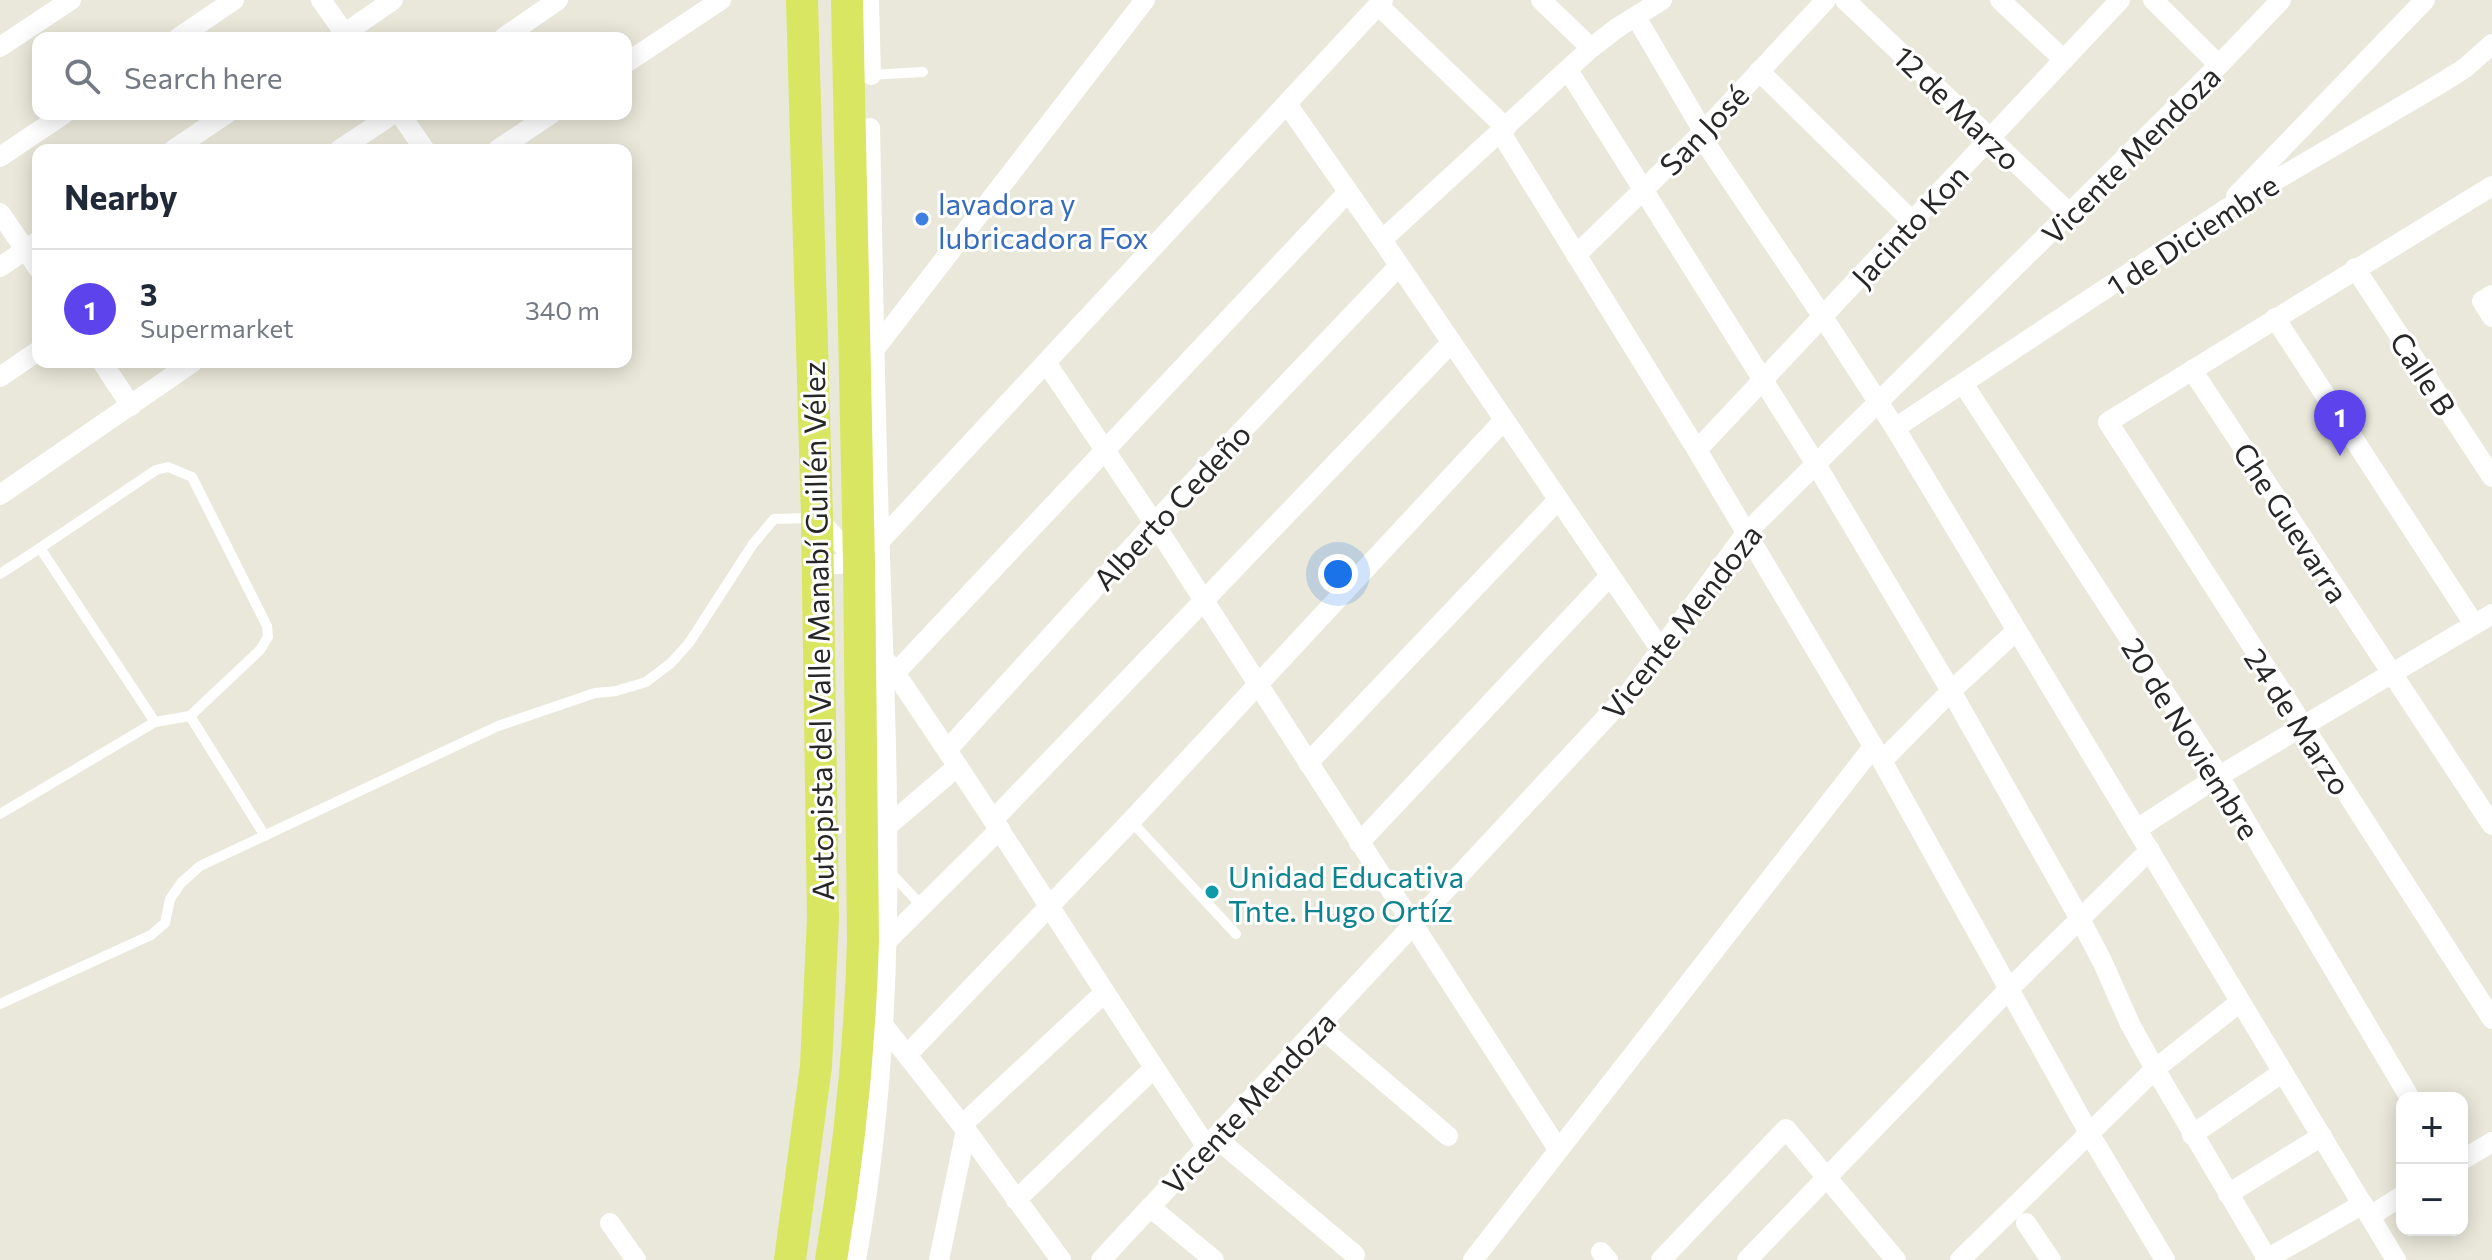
<!DOCTYPE html>
<meta charset="utf-8">
<style>
body{margin:0;font-family:Commissioner,sans-serif;background:#f6f6f7;color:#1f2937}
.controls{position:absolute;right:24px;bottom:24px;display:grid;overflow:hidden;border-radius:16px;box-shadow:0 4px 20px #0003}
.controls button{width:72px;height:72px;display:grid;place-items:center;padding:0;border:0;border-bottom:2px solid #e0e1e3;background:#fff;color:#1f2937;font:40px sans-serif}
.you{position:absolute;left:1338px;top:574px;width:28px;height:28px;margin:-20px;border:6px solid #fff;border-radius:50%;background:#1a73e8;box-shadow:0 0 0 12px #1a73e833}
.badge{display:grid;place-items:center;width:52px;height:52px;border-radius:50%;background:#5c43ec;color:#fff;font-size:26px;font-weight:700}
.pin{position:absolute;translate:-50% -66px;filter:drop-shadow(0 2px 4px #0008)}
.pin::after{content:'';position:absolute;top:42px;width:28px;height:24px;background:inherit;clip-path:polygon(0 0,100% 0,50% 100%)}
.list{margin:0;padding:0;list-style:none}
h2{display:flex;justify-content:space-between;align-items:center;height:104px;margin:0;padding:0 32px;font-size:34px}
h2 small{font-size:26px;font-weight:400;color:#747a83}
.list li{display:grid;grid-template-columns:52px 1fr auto;gap:24px;align-items:center;box-sizing:border-box;height:120px;padding:0 32px;border-top:2px solid #e0e1e3}
.list b{display:block;font-size:30px;white-space:nowrap}
.list p{margin:0;font-size:26px;white-space:nowrap;color:#747a83}
.list em{font-size:26px;font-style:normal;color:#747a83}
.icon{flex:none;width:44px;height:44px;fill:none;stroke:currentColor;stroke-width:2;stroke-linecap:round;stroke-linejoin:round}
.map{position:relative;flex:none;width:2492px;height:1260px;overflow:hidden}
.search{position:absolute;background:#fff;box-shadow:0 4px 20px #0003;left:32px;top:32px;width:600px;height:88px;display:flex;align-items:center;gap:20px;box-sizing:border-box;padding:0 28px;border-radius:16px;color:#747a83;font-size:30px}
.panel{position:absolute;background:#fff;box-shadow:0 4px 20px #0003;left:32px;top:144px;width:600px;height:224px;border-radius:16px}
.map>svg:first-child{display:block}
</style>
<div class="map">
<svg width="2492" height="1260" viewBox="0 0 2492 1260">
<rect width="100%" height="100%" fill="#e9e8da"/>
<g fill="none" stroke-linecap="round" stroke-linejoin="round">
<g stroke="#fff" stroke-width="10">
<polyline points="869,75 923,72"/>
<polyline points="0,574 40,548"/>
<polyline points="190,716 265,836"/>
<polyline points="0,814 155,722 190,716 260,650 268,637 267,626 192,477 168,467 156,470 40,548 155,722"/>
<polyline points="1131,821 1236,934"/>
<polyline points="889,871 922,906"/>
<polyline points="0,1004 151,935 165,923 170,899 181,883 200,866 498,726 595,693 616,691 646,682 671,663 689,643 753,544 774,519 811,518"/>
</g>
<g stroke="#fff" stroke-width="20">
<polyline points="321,0 348,38"/>
<polyline points="869,0 871,75"/>
<polyline points="1541,0 1591,48"/>
<polyline points="1845,0 2070,214"/>
<polyline points="2000,0 2064,60"/>
<polyline points="2153,0 2219,65"/>
<polyline points="1378,5 1506,128"/>
<polyline points="1636,17 1703,131"/>
<polyline points="178,38 234,0"/>
<polyline points="338,38 393,0"/>
<polyline points="503,38 558,0"/>
<polyline points="0,47 71,0"/>
<polyline points="626,63 721,0"/>
<polyline points="1568,70 1817,466 1951,691 2080,919 2103,963 2130,1024 2155,1069 2268,1260"/>
<polyline points="1759,71 1912,221"/>
<polyline points="1287,104 1382,240 1661,650"/>
<polyline points="400,114 425,150"/>
<polyline points="1501,133 1697,450 1882,761 2089,1133 2165,1260"/>
<polyline points="1700,135 1823,317 1895,428 2396,1260"/>
<polyline points="173,150 226,114"/>
<polyline points="339,150 393,114"/>
<polyline points="497,150 551,114"/>
<polyline points="0,157 64,114"/>
<polyline points="2492,186 2108,422 2492,1019"/>
<polyline points="2236,196 2425,0"/>
<polyline points="0,213 38,268"/>
<polyline points="1382,240 1591,48 1617,28 1662,0"/>
<polyline points="1576,255 1700,135 1826,0"/>
<polyline points="0,267 38,241"/>
<polyline points="2355,268 2492,477"/>
<polyline points="2492,295 2482,301 2492,317"/>
<polyline points="2275,318 2474,624"/>
<polyline points="871,354 1145,0"/>
<polyline points="102,362 131,406"/>
<polyline points="1047,364 1154,523 1558,1149"/>
<polyline points="2192,370 2492,825"/>
<polyline points="0,377 38,351"/>
<polyline points="1964,385 2219,776 2410,1098"/>
<polyline points="1895,428 2223,211 2443,82 2465,68 2492,44"/>
<polyline points="1697,450 2120,0"/>
<polyline points="0,495 193,362"/>
<polyline points="817,518 859,563"/>
<polyline points="818,565 859,563 879,542 1383,0"/>
<path d="M888 663C998 822 1099 987 1207 1147"/>
<polyline points="884,685 1348,192"/>
<polyline points="947,750 1154,523 1399,266"/>
<polyline points="1882,761 1951,691 2016,631"/>
<polyline points="1308,763 1558,500"/>
<polyline points="994,819 1451,343"/>
<polyline points="2137,829 2219,776 2492,614"/>
<polyline points="882,831 958,766"/>
<polyline points="1359,843 1610,576"/>
<polyline points="888,940 1000,829"/>
<polyline points="880,1021 966,1130 1061,1260"/>
<polyline points="1319,1026 1448,1136"/>
<polyline points="907,1055 1131,821 1504,420"/>
<polyline points="962,1125 1104,993"/>
<polyline points="2192,1135 2283,1072"/>
<polyline points="1216,1138 1355,1255"/>
<polyline points="2462,1160 2492,1142"/>
<polyline points="2228,1194 2322,1136"/>
<polyline points="1016,1200 1154,1068"/>
<polyline points="1150,1207 1214,1260"/>
<polyline points="2370,1216 2402,1196"/>
<polyline points="610,1223 636,1260"/>
<polyline points="2026,1223 2051,1260"/>
<polyline points="1601,1252 1608,1260"/>
<path d="M856 1260C899 1026 888 793 880 556 875 414 873 271 870 128"/>
<polyline points="939,1260 966,1130"/>
<polyline points="1101,1260 1629,693 1746,533 2219,65 2281,0"/>
<polyline points="1473,1260 1873,747"/>
<polyline points="1661,1260 1786,1129 1896,1260"/>
<polyline points="1747,1260 2009,989 2150,850"/>
<polyline points="1960,1260 2155,1069 2240,1002"/>
<polyline points="2265,1260 2363,1204"/>
</g>
<g stroke="#d9e662" stroke-width="32">
<polyline points="790,1260 816,1066 823,918 817,518 802,0"/>
<path d="M831 1260C849 1154 860 1047 863 940L859 563 847 0"/>
</g>
</g>
<circle fill="#3f7fe0" stroke="#fff" stroke-width="3" cx="922" cy="219" r="8"/>
<circle fill="#0f9aa8" stroke="#fff" stroke-width="3" cx="1212" cy="892" r="8"/>
<g text-anchor="middle" dominant-baseline="central" stroke-width="6" stroke-linejoin="round" paint-order="stroke">
<g font-size="30" fill="#272727" stroke="#fff">
<text transform="translate(1958 107) rotate(44)">12 de Marzo</text>
<text transform="translate(1703 129) rotate(-46)">San José</text>
<text transform="translate(2130 154) rotate(-45)">Vicente Mendoza</text>
<text transform="translate(1909 225) rotate(-47)">Jacinto Kon</text>
<text transform="translate(2192 234) rotate(-33)">1 de Diciembre</text>
<text transform="translate(2424 373) rotate(57)">Calle B</text>
<text transform="translate(1171 506) rotate(-47)">Alberto Cedeño</text>
<text transform="translate(2292 522) rotate(57)">Che Guevarra</text>
<text transform="translate(1681 621) rotate(-52)">Vicente Mendoza</text>
<text transform="translate(817 631) rotate(-91)">Autopista del Valle Manabí Guillén Vélez</text>
<text transform="translate(2299 721) rotate(57)">24 de Marzo</text>
<text transform="translate(2192 738) rotate(58)">20 de Noviembre</text>
<text transform="translate(1248 1102) rotate(-47)">Vicente Mendoza</text>
</g>
<g font-size="30" fill="#366cbe" stroke="#fff" text-anchor="start">
<text x="938" y="202">lavadora y<tspan x="938" dy="34">lubricadora Fox</tspan></text>
</g>
<g font-size="30" fill="#0d838f" stroke="#fff" text-anchor="start">
<text x="1228" y="875">Unidad Educativa<tspan x="1228" dy="34">Tnte. Hugo Ortíz</tspan></text>
</g>
</g>
</svg>
<div class="controls">
<button>+</button>
<button>−</button>
</div>
<div class="you"></div>
<div class="pin badge" style="left:2340px;top:456px">1</div>
<div class="search"><svg class="icon" aria-label="search" viewBox="0 0 24 24"><circle cx="10" cy="10" r="6"/><path d="M15 15l6 6"/></svg>Search here</div>
<section class="panel">
<h2>Nearby<small></small></h2>
<ul class="list">
<li><span class="badge">1</span><div><b>3</b><p>Supermarket</p></div><em>340 m</em></li>
</ul>
</section>
</div>
